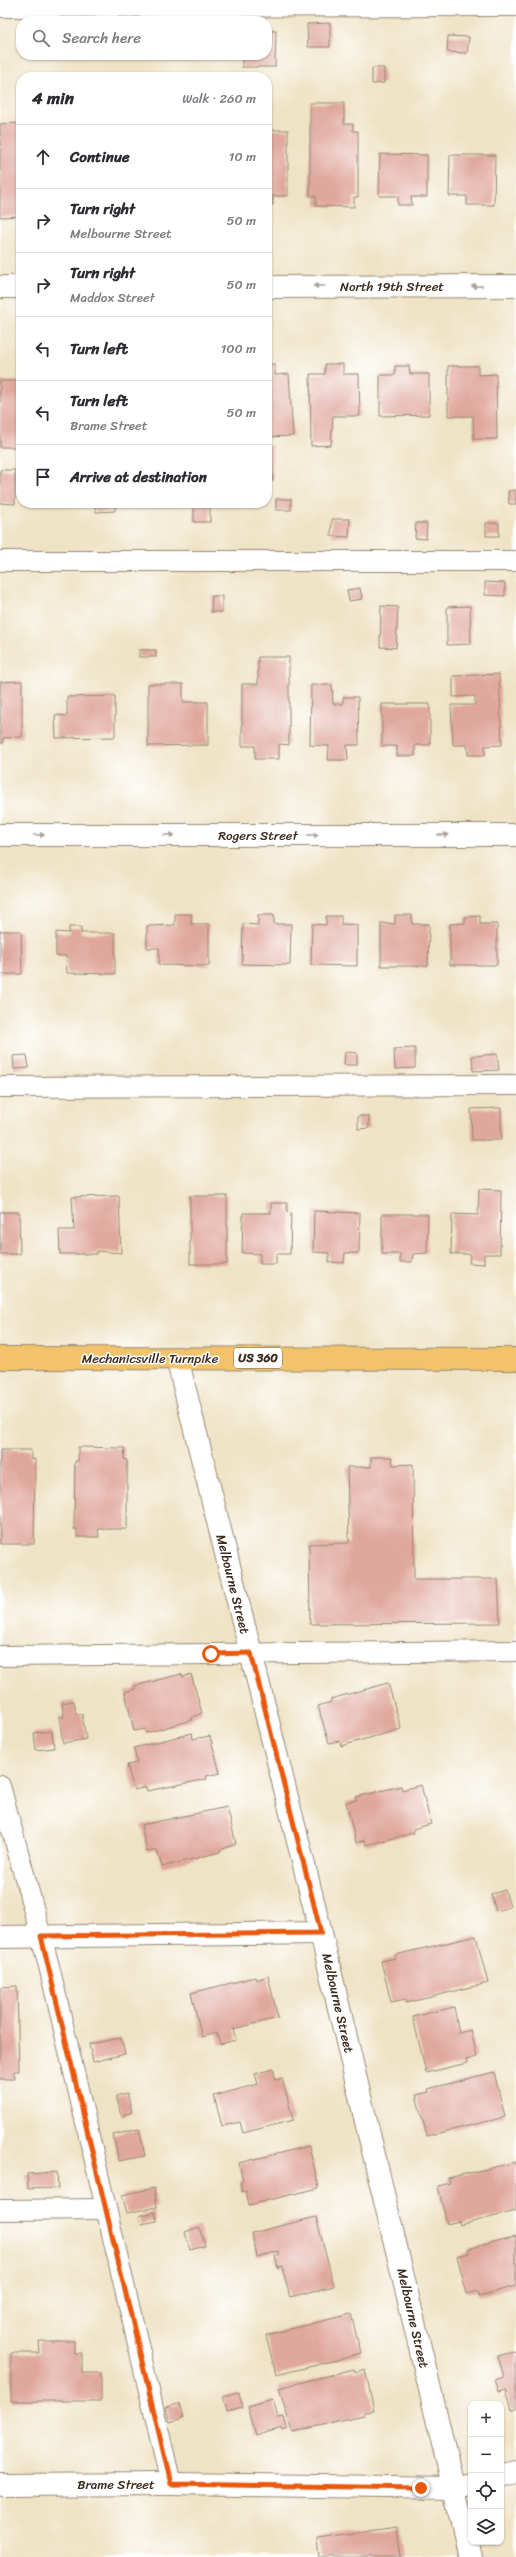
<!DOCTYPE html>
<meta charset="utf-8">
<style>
body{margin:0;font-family:Sriracha,sans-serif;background:#f7f7f7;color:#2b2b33}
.controls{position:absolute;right:12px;bottom:12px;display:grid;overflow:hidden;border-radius:8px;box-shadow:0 1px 3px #0004}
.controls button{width:36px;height:36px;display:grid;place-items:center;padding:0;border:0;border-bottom:1px solid #e1e1e2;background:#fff;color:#2b2b33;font:20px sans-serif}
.stop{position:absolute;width:12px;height:12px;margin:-9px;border:3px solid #ea580c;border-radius:50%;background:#fff}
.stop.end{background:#ea580c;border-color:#fff;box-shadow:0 1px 4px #0008}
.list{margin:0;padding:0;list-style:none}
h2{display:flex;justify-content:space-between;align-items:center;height:52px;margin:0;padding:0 16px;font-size:17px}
h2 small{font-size:13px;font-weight:400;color:#7c7c81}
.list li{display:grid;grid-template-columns:26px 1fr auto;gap:12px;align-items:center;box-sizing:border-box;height:64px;padding:0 16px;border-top:1px solid #e1e1e2}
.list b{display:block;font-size:15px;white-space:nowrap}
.list p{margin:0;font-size:13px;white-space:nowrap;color:#7c7c81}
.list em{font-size:13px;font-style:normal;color:#7c7c81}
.icon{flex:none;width:22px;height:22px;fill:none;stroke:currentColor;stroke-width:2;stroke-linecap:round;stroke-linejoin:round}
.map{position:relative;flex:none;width:516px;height:2557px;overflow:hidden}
.search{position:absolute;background:#fff;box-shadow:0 1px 3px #0004;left:16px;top:16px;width:256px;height:44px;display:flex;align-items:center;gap:10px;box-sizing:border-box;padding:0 14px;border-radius:16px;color:#7c7c81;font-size:15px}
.panel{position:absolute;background:#fff;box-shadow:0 1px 3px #0004;left:16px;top:72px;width:256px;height:436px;border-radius:16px}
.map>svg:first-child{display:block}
</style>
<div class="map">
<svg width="516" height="2557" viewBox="0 0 516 2557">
<rect width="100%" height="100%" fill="#fff"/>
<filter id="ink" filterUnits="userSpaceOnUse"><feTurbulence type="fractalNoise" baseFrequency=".025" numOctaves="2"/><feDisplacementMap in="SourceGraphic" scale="8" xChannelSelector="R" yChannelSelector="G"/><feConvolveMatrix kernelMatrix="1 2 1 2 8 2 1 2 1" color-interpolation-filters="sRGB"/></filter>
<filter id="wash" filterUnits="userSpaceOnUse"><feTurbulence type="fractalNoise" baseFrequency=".012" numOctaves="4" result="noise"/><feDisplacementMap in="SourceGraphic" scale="16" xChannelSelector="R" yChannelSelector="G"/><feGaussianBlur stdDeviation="0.9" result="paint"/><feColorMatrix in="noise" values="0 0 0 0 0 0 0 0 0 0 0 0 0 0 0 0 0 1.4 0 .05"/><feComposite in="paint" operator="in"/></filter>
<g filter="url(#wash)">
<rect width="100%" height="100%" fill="#efe3c5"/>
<g id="blocks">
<g fill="#e0a89d">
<polygon points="330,23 330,47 308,47 307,24"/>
<polygon points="267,31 276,31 275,67 242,67 242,55 267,55"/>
<polygon points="448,36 469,37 467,53 447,52"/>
<polygon points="372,68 384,68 384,83 372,84"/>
<polygon points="310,103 344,103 344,124 353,124 353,131 358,131 358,197 354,197 354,207 316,206 316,196 310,196"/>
<polygon points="21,123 21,216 0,217 0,124"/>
<polygon points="267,130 288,130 288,196 273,196 273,205 267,205"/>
<polygon points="380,154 427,155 427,197 411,197 412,205 398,205 398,196 379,196"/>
<polygon points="450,155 495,155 494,205 467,205 467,196 449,196"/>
<polygon points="267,364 275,364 275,375 289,374 293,436 267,437"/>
<polygon points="325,364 343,364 343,374 359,374 360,416 333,416 331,445 311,446 310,374 325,374"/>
<polygon points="395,366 409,366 410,374 429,374 429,415 380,416 380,375 395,375"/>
<polygon points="448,366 478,366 478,375 496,374 497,439 474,439 473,416 448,416"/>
<rect x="0" y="381" width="21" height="66"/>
<polygon points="267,445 272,445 273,481 267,481"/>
<polygon points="0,470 15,470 15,504 0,503"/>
<polygon points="516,490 516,504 509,504 508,491"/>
<rect x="276" y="499" width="15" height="11"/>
<polygon points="95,503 115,503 115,511 96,512"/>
<rect x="194" y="504" width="16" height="18"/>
<polygon points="332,519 350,519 349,537 331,536"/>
<polygon points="416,523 427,523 426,539 415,538"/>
<rect x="486" y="523" width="13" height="13"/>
<polygon points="485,582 505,583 505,596 485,595"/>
<polygon points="360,588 362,599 349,601 347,590"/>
<polygon points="212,596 222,596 222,612 211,612"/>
<polygon points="381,606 398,607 396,648 380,647"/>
<polygon points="470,606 471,644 447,645 447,607"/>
<rect x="139" y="650" width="17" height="7"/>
<polygon points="258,657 289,657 289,745 279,744 279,759 255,759 255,746 242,746 242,684 258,684"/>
<polygon points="499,674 502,745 485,746 485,755 468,755 467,745 453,745 451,705 475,705 475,696 453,697 453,676"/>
<polygon points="22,681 22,737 3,738 3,743 0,743 0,682"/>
<polygon points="148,684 183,684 183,702 208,702 208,745 148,746"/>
<polygon points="311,685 332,685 333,704 343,704 343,697 358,697 359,745 347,745 348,760 328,760 329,746 310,745"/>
<polygon points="115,696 115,737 56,738 55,715 67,716 67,697"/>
<polygon points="382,704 430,704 430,745 415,745 415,756 397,756 397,746 382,746"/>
<polygon points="175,914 191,914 191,924 209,924 209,966 159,965 159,948 147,948 147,926 175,925"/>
<polygon points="258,915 274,915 274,924 291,924 290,965 242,964 243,924 258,925"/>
<polygon points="395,915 412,915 412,924 429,924 428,966 381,966 381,923 395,924"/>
<polygon points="326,916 341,916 341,924 357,925 357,966 311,965 312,924 326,925"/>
<polygon points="480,916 480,924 497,924 497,965 450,965 450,924 465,923 465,917"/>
<polygon points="69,927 81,927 81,933 115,933 115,974 67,973 66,956 56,956 56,932 69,933"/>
<polygon points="0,931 21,931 22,974 0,974"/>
<polygon points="415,1048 415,1068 395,1069 394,1049"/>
<polygon points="345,1052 357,1053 357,1065 344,1065"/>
<polygon points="497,1054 499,1070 473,1071 472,1056"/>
<polygon points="27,1055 29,1068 14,1069 13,1056"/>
<polygon points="501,1108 501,1140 472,1140 471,1109"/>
<polygon points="358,1116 369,1116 369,1128 358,1129"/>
<polygon points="479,1189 501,1190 500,1254 484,1254 484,1264 469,1263 470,1254 451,1254 452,1214 478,1215"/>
<polygon points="119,1196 121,1253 97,1251 97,1254 60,1254 59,1230 74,1230 72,1197"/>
<rect x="190" y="1196" width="37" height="68"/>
<polygon points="271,1203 287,1203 287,1212 291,1213 290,1254 276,1254 276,1264 260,1264 260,1254 242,1253 243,1213 271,1213"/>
<polygon points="314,1211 360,1213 359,1253 345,1253 344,1263 329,1262 329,1253 313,1252"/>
<polygon points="0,1212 19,1212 20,1254 0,1254"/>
<polygon points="382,1214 428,1214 427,1253 413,1254 412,1262 400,1262 400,1254 382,1254"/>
<polygon points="78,1447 125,1448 124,1459 127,1460 127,1529 98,1529 99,1537 77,1537 77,1529 74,1529 75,1461 78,1461"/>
<polygon points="0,1450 31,1450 31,1460 35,1459 34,1544 0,1544"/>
<polygon points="371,1457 392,1457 393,1465 413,1464 414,1579 498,1579 500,1623 310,1624 309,1544 349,1543 347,1467 371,1467"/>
<polygon points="181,1674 183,1677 191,1674 202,1713 191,1718 192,1720 146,1733 145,1729 134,1731 125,1692 135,1689 135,1686"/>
<polygon points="388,1683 401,1729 341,1746 340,1741 329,1743 318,1706 331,1702 331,1699"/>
<polygon points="74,1701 76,1714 82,1714 86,1739 63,1743 59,1717 64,1717 62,1703"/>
<polygon points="52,1731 54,1748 36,1750 34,1733"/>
<polygon points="192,1733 193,1739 210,1736 220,1773 206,1776 207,1779 147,1791 146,1787 134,1790 127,1765 137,1763 134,1748"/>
<polygon points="421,1785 431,1824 413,1829 414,1833 366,1845 365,1840 356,1843 346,1802 356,1800 356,1797 401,1786 402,1790"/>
<polygon points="227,1807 236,1844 220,1850 220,1852 162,1867 157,1850 147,1852 141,1825"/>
<polygon points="505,1890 510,1907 496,1911 491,1894"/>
<polygon points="476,1936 488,1983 406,2003 406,1999 391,2002 381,1961 395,1958 395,1955"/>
<polygon points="268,1976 278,2018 233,2029 236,2040 220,2044 217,2033 202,2037 191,1993 255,1977 256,1980"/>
<polygon points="17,1986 19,2071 14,2071 14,2079 0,2079 0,1987"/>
<polygon points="454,2007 459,2033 471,2030 477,2057 466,2060 467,2063 426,2073 413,2017"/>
<polygon points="121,2038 125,2054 93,2062 89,2044"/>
<polygon points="273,2069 276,2080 282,2078 293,2120 243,2133 240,2122 222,2126 214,2096 258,2084 255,2074"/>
<polygon points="494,2072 505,2117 427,2136 416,2095 429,2092 428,2089"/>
<polygon points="127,2093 132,2112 122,2116 116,2096"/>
<polygon points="139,2129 145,2156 119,2161 113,2135"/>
<polygon points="309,2146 319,2188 249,2205 246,2191 242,2192 240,2182 243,2181 239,2163"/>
<polygon points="516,2162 516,2211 460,2225 459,2221 447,2224 438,2186 450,2183 448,2178"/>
<polygon points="57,2172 58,2188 28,2189 27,2174"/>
<polygon points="154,2188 157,2207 127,2213 122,2195"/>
<polygon points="155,2212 157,2221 141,2224 139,2216"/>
<polygon points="316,2217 334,2286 290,2297 282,2267 278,2268 275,2256 279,2255 279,2251 257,2257 252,2233"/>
<polygon points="199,2227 205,2246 190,2250 185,2232"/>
<polygon points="516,2236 516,2286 479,2296 478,2291 467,2294 457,2256 469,2253 468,2249"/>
<polygon points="351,2314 361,2354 276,2375 266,2335"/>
<polygon points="39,2341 74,2341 74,2353 82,2353 82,2373 101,2373 101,2401 11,2401 11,2353 40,2353"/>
<polygon points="516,2351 516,2409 512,2410 506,2389 499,2391 495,2380 504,2377 498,2356"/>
<polygon points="354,2369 355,2372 365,2369 374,2410 363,2413 364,2416 292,2432 279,2388"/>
<polygon points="239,2392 242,2408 227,2412 223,2396"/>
<polygon points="273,2400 278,2418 284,2417 287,2428 282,2430 281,2427 256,2435 248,2407"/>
<polygon points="179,2404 183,2418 170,2422 165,2407"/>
<polygon points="397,2527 401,2557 320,2557 318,2538"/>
</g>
</g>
</g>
<g filter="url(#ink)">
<use href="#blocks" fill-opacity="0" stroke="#958672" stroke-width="1"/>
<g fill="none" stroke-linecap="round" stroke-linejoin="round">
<g stroke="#958672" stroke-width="22">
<g id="service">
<polyline points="0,7 516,6"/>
<polyline points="0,561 516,561"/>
<polyline points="0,1087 516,1085"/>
<polyline points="0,1656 516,1651"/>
<polyline points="0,1786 49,1966 171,2484"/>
<polyline points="0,2210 106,2209"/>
</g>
</g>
<g stroke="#958672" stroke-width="24">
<g id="minor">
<polyline points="0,287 21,287"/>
<polyline points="267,287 516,286"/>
<polyline points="0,835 516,835"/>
<polyline points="177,1358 321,1933 470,2557"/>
<polyline points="0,1937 321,1933"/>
<polyline points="501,2476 516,2472"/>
<polyline points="0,2485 171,2484 454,2488 471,2484"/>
</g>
</g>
<g stroke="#958672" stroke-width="24">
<polyline id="primary" points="0,1358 516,1359"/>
</g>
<use href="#service" stroke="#fff" stroke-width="20"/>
<use href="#minor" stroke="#fff" stroke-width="22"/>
<use href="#primary" stroke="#f2c36a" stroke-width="22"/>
</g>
<defs><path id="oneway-solid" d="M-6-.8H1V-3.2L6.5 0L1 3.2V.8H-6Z"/></defs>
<g fill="#a79f9a">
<use href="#oneway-solid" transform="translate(319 286) rotate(180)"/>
<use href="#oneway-solid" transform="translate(477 286) rotate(180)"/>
<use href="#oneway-solid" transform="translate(39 835)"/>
<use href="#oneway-solid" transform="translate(169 835)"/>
<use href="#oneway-solid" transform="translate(313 835)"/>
<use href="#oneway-solid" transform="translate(443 835)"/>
</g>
</g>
<g fill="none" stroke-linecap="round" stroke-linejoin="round" filter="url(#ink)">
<polyline stroke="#ea580c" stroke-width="5" points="211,1654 251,1653 321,1933 41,1936 171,2484 421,2488"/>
</g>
<g text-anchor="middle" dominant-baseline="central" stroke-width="3" stroke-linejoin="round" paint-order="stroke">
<rect fill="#fff" stroke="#766a62" stroke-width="1" x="234" y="1348" width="48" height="20" rx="3"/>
<g font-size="12" font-weight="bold" fill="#3b2a1e">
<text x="258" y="1358">US 360</text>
</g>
<g font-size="13" fill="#3b2a1e" stroke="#fff">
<text x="392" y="286">North 19th Street</text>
<text x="258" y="835">Rogers Street</text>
<text x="150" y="1358">Mechanicsville Turnpike</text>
<text transform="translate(233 1584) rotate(76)">Melbourne Street</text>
<text transform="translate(338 2003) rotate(77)">Melbourne Street</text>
<text transform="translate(413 2318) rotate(77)">Melbourne Street</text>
<text x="116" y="2484">Brame Street</text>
</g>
</g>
</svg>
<div class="controls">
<button>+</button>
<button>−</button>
<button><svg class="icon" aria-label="locate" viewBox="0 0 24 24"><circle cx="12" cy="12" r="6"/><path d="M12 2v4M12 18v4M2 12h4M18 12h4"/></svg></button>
<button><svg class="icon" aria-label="layers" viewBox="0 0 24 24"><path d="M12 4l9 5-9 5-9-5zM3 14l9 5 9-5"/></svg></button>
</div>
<div class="stop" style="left:211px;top:1654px"></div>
<div class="stop end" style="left:421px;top:2488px"></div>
<div class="search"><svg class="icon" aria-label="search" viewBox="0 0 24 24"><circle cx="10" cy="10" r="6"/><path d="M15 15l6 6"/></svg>Search here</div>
<section class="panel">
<h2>4 min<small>Walk · 260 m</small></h2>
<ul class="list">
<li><svg class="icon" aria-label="ahead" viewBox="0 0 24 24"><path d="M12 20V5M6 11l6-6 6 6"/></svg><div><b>Continue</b></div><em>10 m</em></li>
<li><svg class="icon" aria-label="right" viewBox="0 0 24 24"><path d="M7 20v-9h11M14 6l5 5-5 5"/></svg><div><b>Turn right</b><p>Melbourne Street</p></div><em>50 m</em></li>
<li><svg class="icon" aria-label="right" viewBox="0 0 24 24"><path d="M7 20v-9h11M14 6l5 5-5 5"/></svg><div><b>Turn right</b><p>Maddox Street</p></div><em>50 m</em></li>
<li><svg class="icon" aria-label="left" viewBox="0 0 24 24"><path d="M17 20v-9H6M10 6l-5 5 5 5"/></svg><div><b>Turn left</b></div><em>100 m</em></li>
<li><svg class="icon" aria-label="left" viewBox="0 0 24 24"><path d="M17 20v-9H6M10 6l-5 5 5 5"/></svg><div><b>Turn left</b><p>Brame Street</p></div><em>50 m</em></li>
<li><svg class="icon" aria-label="arrive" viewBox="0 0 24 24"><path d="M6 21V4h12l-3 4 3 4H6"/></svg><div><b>Arrive at destination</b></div></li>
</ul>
</section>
</div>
